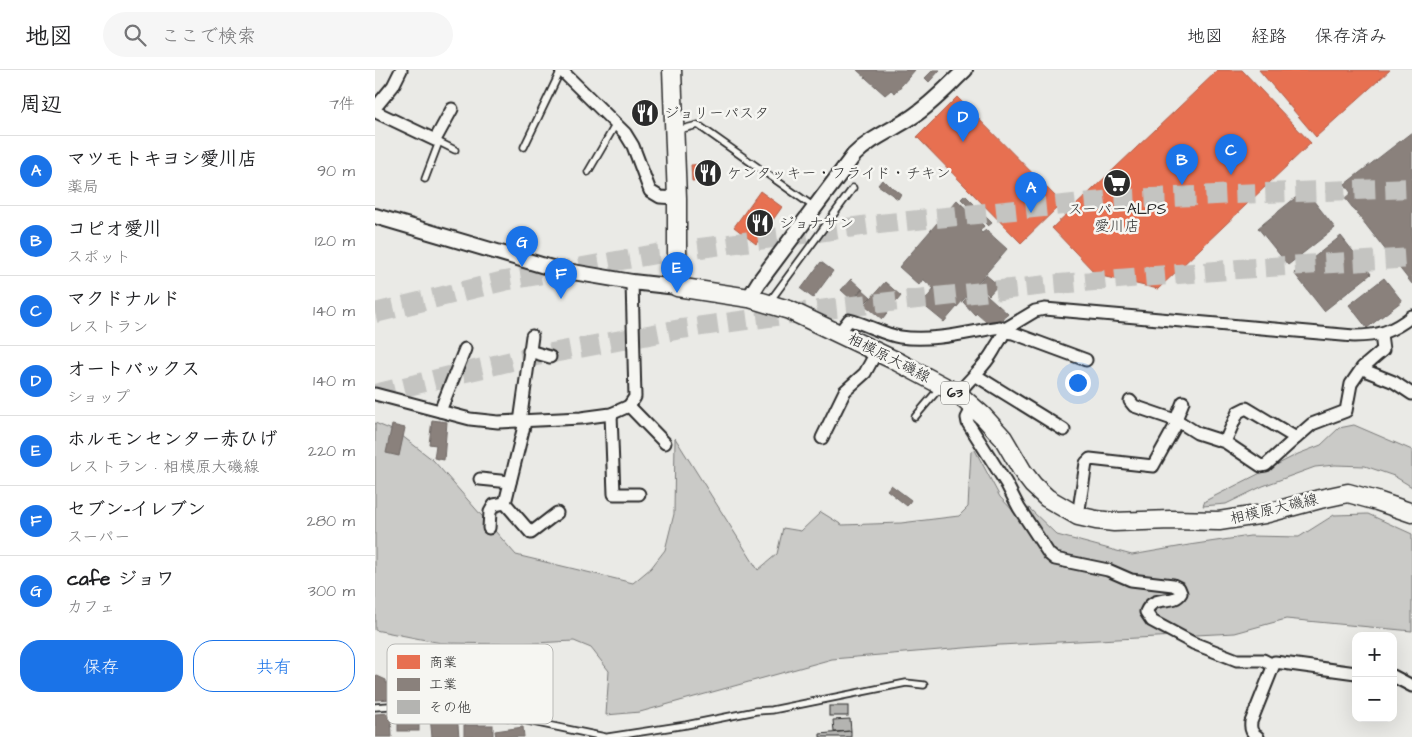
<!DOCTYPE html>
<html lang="ja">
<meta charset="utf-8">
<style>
body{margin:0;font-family:"Architects Daughter","Klee One",sans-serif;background:#f6f6f6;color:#202124}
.controls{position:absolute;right:15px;bottom:15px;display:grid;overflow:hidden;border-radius:10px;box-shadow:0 5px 20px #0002}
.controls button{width:45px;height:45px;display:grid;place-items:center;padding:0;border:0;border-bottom:1px solid #e0e0e0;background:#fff;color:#202124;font:25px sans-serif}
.you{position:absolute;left:702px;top:312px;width:18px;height:18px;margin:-12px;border:4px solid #fff;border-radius:50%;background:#1a73e8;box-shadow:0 0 0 8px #1a73e833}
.badge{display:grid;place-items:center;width:32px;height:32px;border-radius:50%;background:#1a73e8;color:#fff;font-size:16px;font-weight:700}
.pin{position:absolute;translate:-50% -41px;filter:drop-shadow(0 1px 2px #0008)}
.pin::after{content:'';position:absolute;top:26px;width:18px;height:15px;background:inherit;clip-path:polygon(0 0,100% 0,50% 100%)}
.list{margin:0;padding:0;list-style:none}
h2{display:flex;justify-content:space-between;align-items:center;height:65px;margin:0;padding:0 20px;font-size:21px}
h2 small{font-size:16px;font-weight:400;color:#757577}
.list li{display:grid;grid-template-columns:32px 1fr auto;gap:15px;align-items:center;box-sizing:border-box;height:70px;padding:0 20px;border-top:1px solid #e0e0e0}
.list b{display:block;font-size:19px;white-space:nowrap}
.list p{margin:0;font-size:16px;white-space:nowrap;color:#757577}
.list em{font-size:16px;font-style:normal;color:#757577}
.actions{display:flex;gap:10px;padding:15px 20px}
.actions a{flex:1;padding:11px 0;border:1px solid #1a73e8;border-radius:20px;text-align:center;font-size:18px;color:#1a73e8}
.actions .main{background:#1a73e8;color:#fff}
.icon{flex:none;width:28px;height:28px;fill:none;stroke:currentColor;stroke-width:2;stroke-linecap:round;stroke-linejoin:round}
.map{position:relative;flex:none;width:1037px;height:667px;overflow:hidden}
header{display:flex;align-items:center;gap:30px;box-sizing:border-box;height:70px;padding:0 25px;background:#fff;border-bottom:1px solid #e0e0e0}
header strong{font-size:24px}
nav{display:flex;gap:28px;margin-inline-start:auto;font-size:18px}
.search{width:350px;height:45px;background:#f6f6f6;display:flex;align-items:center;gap:12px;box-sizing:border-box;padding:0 18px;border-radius:28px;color:#757577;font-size:19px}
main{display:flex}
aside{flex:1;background:#fff}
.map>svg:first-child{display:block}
</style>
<header>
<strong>地図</strong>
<div class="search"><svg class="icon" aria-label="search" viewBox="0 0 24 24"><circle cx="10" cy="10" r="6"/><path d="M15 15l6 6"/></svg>ここで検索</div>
<nav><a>地図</a><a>経路</a><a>保存済み</a></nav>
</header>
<main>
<aside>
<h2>周辺<small>7件</small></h2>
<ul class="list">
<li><span class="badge">A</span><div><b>マツモトキヨシ愛川店</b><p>薬局</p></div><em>90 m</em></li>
<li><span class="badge">B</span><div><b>コピオ愛川</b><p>スポット</p></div><em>120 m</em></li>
<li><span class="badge">C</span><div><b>マクドナルド</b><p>レストラン</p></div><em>140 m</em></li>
<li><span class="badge">D</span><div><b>オートバックス</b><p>ショップ</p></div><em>140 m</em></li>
<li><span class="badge">E</span><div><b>ホルモンセンター赤ひげ</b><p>レストラン · 相模原大磯線</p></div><em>220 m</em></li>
<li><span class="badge">F</span><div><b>セブン-イレブン</b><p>スーパー</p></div><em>280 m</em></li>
<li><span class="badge">G</span><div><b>cafe ジョワ</b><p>カフェ</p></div><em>300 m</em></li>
</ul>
<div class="actions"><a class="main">保存</a><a>共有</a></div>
</aside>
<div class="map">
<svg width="1037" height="667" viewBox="0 0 1037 667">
<rect width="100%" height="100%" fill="#eaeae6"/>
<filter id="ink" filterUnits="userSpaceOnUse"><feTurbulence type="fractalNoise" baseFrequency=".02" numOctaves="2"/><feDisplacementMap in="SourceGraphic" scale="10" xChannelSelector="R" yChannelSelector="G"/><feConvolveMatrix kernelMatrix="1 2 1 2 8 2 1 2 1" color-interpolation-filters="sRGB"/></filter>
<g filter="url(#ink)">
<g fill="#cacac7" stroke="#7a7a79">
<polygon points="0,353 22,362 58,390 141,485 258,513 276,498 290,480 299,444 300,368 383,500 402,484 408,458 426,461 446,442 467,455 526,453 584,446 593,437 596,381 600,380 625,427 642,445 654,438 682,465 757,485 814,475 875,466 924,467 959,445 993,444 1037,464 1037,561 911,549 860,563 625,575 457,589 265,642 231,645 234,601 216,578 199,571 139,574 66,573 0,560"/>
<polygon points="979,355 1037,380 1037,417 1019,406 990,396 960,395 940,397 888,416 851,434 828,436 830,431 923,384 946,375 964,358"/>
</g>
<g fill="#e76f51" stroke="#af5b46">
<polygon points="843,0 867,0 936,73 783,219 722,205 677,158"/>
<polygon points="884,0 1015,0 941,67"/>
<polygon points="582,27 687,133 646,173 542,67"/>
<polygon points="341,93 341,110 317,111 316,95"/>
<polygon points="385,121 407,137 381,174 359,157"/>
</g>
<g fill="#8a817c" stroke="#6e6764">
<polygon points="482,0 540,0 520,23 516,20 510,25"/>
<polygon points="558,0 565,0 554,12 550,8"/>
<polygon points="1037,62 1037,214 970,128 976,123 970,114"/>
<polygon points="507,110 526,124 523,129 503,115"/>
<polygon points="930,120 960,158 913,195 883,158"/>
<polygon points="590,125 599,134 595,138 586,129"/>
<polygon points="582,130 609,156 605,161 607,163 611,160 632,179 569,252 547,234 559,219 548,209 544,215 524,197"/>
<polygon points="603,139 617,153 613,156 599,142"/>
<polygon points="966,166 996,204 949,241 919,203"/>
<polygon points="446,192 458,201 438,228 426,219"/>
<polygon points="611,205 623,215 614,225 602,215"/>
<polygon points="1009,208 1027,231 992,258 974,235"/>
<polygon points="476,209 487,219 477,230 466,220"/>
<polygon points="510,212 526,226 507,249 490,235"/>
<polygon points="602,216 633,244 628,250 610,251 601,243 600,245 588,232"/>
<polygon points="487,219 496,227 487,236 479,229"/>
<polygon points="57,350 72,352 69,390 59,388 61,375 54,374"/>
<polygon points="17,355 30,358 24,386 11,383"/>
<polygon points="516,415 536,430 532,436 512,420"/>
<polygon points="0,605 11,610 11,613 17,612 18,629 0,630"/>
<polygon points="16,643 17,667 1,667 0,644"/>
<rect x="23" y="643" width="21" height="18"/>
<polygon points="82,644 84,667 57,667 55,646"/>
<rect x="89" y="655" width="29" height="12"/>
<polygon points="148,657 149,667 121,667 120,661"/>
</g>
<g fill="#b4b4b1" stroke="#2b2b2b">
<rect x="454" y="636" width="19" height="10"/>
<polygon points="475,649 476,661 459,662 458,650"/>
<polygon points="476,661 476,667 445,667 445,664"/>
</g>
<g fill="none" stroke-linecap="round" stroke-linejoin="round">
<g stroke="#c4c4c1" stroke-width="20" stroke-dasharray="20 10" stroke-linecap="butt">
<polyline points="0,243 129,211 281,184 494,155 737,130 859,124 1037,118"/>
<polyline points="0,324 145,289 306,259 459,238 672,215 864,199 1037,188"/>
</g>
<g stroke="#2b2b2b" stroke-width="9">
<g id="service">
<polyline points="303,60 323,55 439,137"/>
<polyline points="62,71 80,80"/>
<polyline points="149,77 186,0"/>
<polyline points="213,102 238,59 243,55"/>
<polyline points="50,109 64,72"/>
<polyline points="395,231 478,118"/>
<polyline points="540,347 562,321 565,316"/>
<polyline points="0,637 70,632 119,644 230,667"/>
<polyline points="233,667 311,655 381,641 397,640 531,613 549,615"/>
</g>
</g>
<g stroke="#2b2b2b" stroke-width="15">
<g id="minor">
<polyline points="186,0 250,63 258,76 275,121 285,127 302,128"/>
<polyline points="0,38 18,16 26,0"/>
<polyline points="0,39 3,43 60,70 77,39"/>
<polyline points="629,262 638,263 711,290"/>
<path d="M464 263 474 250C492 254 507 264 525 267 558 272 593 262 625 257L630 259 660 241 670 239 979 266C1003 266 1017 262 1037 246"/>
<polyline points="154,281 175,287"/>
<polyline points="988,297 994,302 1019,312 1037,324"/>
<polyline points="600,305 689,360"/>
<polyline points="0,324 95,349 123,352 206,348 236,344 254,336 260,327 257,212"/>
<path d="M583 324C595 308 609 298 619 280 623 272 628 268 630 259"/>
<polyline points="755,331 759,336 803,351 802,347 808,332"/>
<polyline points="254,336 290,373"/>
<path d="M598 337 592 348 593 353 631 413 644 438 674 484 680 489 733 500 756 510 798 515 804 518 806 523C798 536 779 523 771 542L777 551 818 573 862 590H888L898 595"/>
<polyline points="65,341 90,279"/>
<polyline points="236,344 239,424 264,424"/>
<polyline points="145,352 157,266"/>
<polyline points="150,352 130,433 156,463 182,443"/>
<polyline points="447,368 470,321 490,303 502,281"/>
<polyline points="921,368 937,354 971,341 976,314 987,298 1008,280 1006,265"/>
<polyline points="105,409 135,412"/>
<polyline points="703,446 711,393 715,389 778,396 803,351 822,363 850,372 886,396 891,395 921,368 871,338 863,342 850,372"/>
<polyline points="114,458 115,442 119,435 130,433"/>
<polyline points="1018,606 1037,616"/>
<path d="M883 667C877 663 875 660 876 652L900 592 981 603"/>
</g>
</g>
<g stroke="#2b2b2b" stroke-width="18">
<g id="tertiary">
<polyline points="0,146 180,199 257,212 302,217"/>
<path d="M374 228 384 212 479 85C496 68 517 60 537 47 557 34 573 16 590 0"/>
</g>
</g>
<g stroke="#2b2b2b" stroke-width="21">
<polyline id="primary" points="297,0 302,128 302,217 374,228 414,240 523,292 583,324 608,346 628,368 648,402 658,415 672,428 703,446 721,450 739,452 796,450 844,451 889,444 945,429 973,423 1002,431 1037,443"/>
</g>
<use href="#service" stroke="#f6f6f2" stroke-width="5.5"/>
<use href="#minor" stroke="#f6f6f2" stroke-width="11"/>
<use href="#tertiary" stroke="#f6f6f2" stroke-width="14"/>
<use href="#primary" stroke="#f6f6f2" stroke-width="18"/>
</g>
</g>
<defs>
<g id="restaurant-disc" transform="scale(1.4375)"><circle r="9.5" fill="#2b2b2b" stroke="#f6f6f2"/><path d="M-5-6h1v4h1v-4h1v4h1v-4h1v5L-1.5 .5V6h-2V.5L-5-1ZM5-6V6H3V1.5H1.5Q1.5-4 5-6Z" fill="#fff"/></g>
<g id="supermarket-disc" transform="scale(1.4375)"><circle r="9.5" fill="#2b2b2b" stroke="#f6f6f2"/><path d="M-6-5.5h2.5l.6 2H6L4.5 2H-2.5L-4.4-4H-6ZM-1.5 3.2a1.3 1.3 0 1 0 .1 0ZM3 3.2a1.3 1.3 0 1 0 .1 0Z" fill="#fff"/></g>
</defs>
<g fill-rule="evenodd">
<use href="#restaurant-disc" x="270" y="43"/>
<use href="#restaurant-disc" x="333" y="103"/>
<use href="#supermarket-disc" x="742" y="113"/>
<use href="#restaurant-disc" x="385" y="153"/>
</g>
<g text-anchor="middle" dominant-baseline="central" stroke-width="5" stroke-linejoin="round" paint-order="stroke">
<rect fill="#f6f6f2" stroke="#686867" stroke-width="1" x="566" y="311.5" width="28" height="23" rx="4"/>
<g font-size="14" font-weight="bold" fill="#2b2b2b">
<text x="580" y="323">63</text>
</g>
<g font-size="15" fill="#2b2b2b" stroke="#f6f6f2" text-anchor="start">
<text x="289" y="43">ジョリーパスタ</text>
<text x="352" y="103">ケンタッキー・フライド・チキン</text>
<text x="742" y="139" text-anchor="middle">スーパーALPS<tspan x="742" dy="17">愛川店</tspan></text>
<text x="404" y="153">ジョナサン</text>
</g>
<g font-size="15" fill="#2b2b2b" stroke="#f6f6f2">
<text transform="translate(514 288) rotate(27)">相模原大磯線</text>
<text transform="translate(899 439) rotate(-13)">相模原大磯線</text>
</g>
</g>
<rect x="12" y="574" width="166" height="80" rx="8" fill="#f6f6f2" stroke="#b9b9b6" stroke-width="1"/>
<rect x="22" y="585" width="23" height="14" fill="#e76f51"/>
<rect x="22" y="608" width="23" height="13" fill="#8a817c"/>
<rect x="22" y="630" width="23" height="14" fill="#b4b4b1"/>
<g font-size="14" fill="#2b2b2b">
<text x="54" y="597">商業</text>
<text x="54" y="619">工業</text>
<text x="54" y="642">その他</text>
</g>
</svg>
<div class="controls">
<button>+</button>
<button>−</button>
</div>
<div class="you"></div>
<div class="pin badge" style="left:656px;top:143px">A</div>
<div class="pin badge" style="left:807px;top:115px">B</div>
<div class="pin badge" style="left:856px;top:105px">C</div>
<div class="pin badge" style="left:588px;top:72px">D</div>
<div class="pin badge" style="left:302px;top:223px">E</div>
<div class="pin badge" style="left:186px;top:229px">F</div>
<div class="pin badge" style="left:147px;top:197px">G</div>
</div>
</main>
